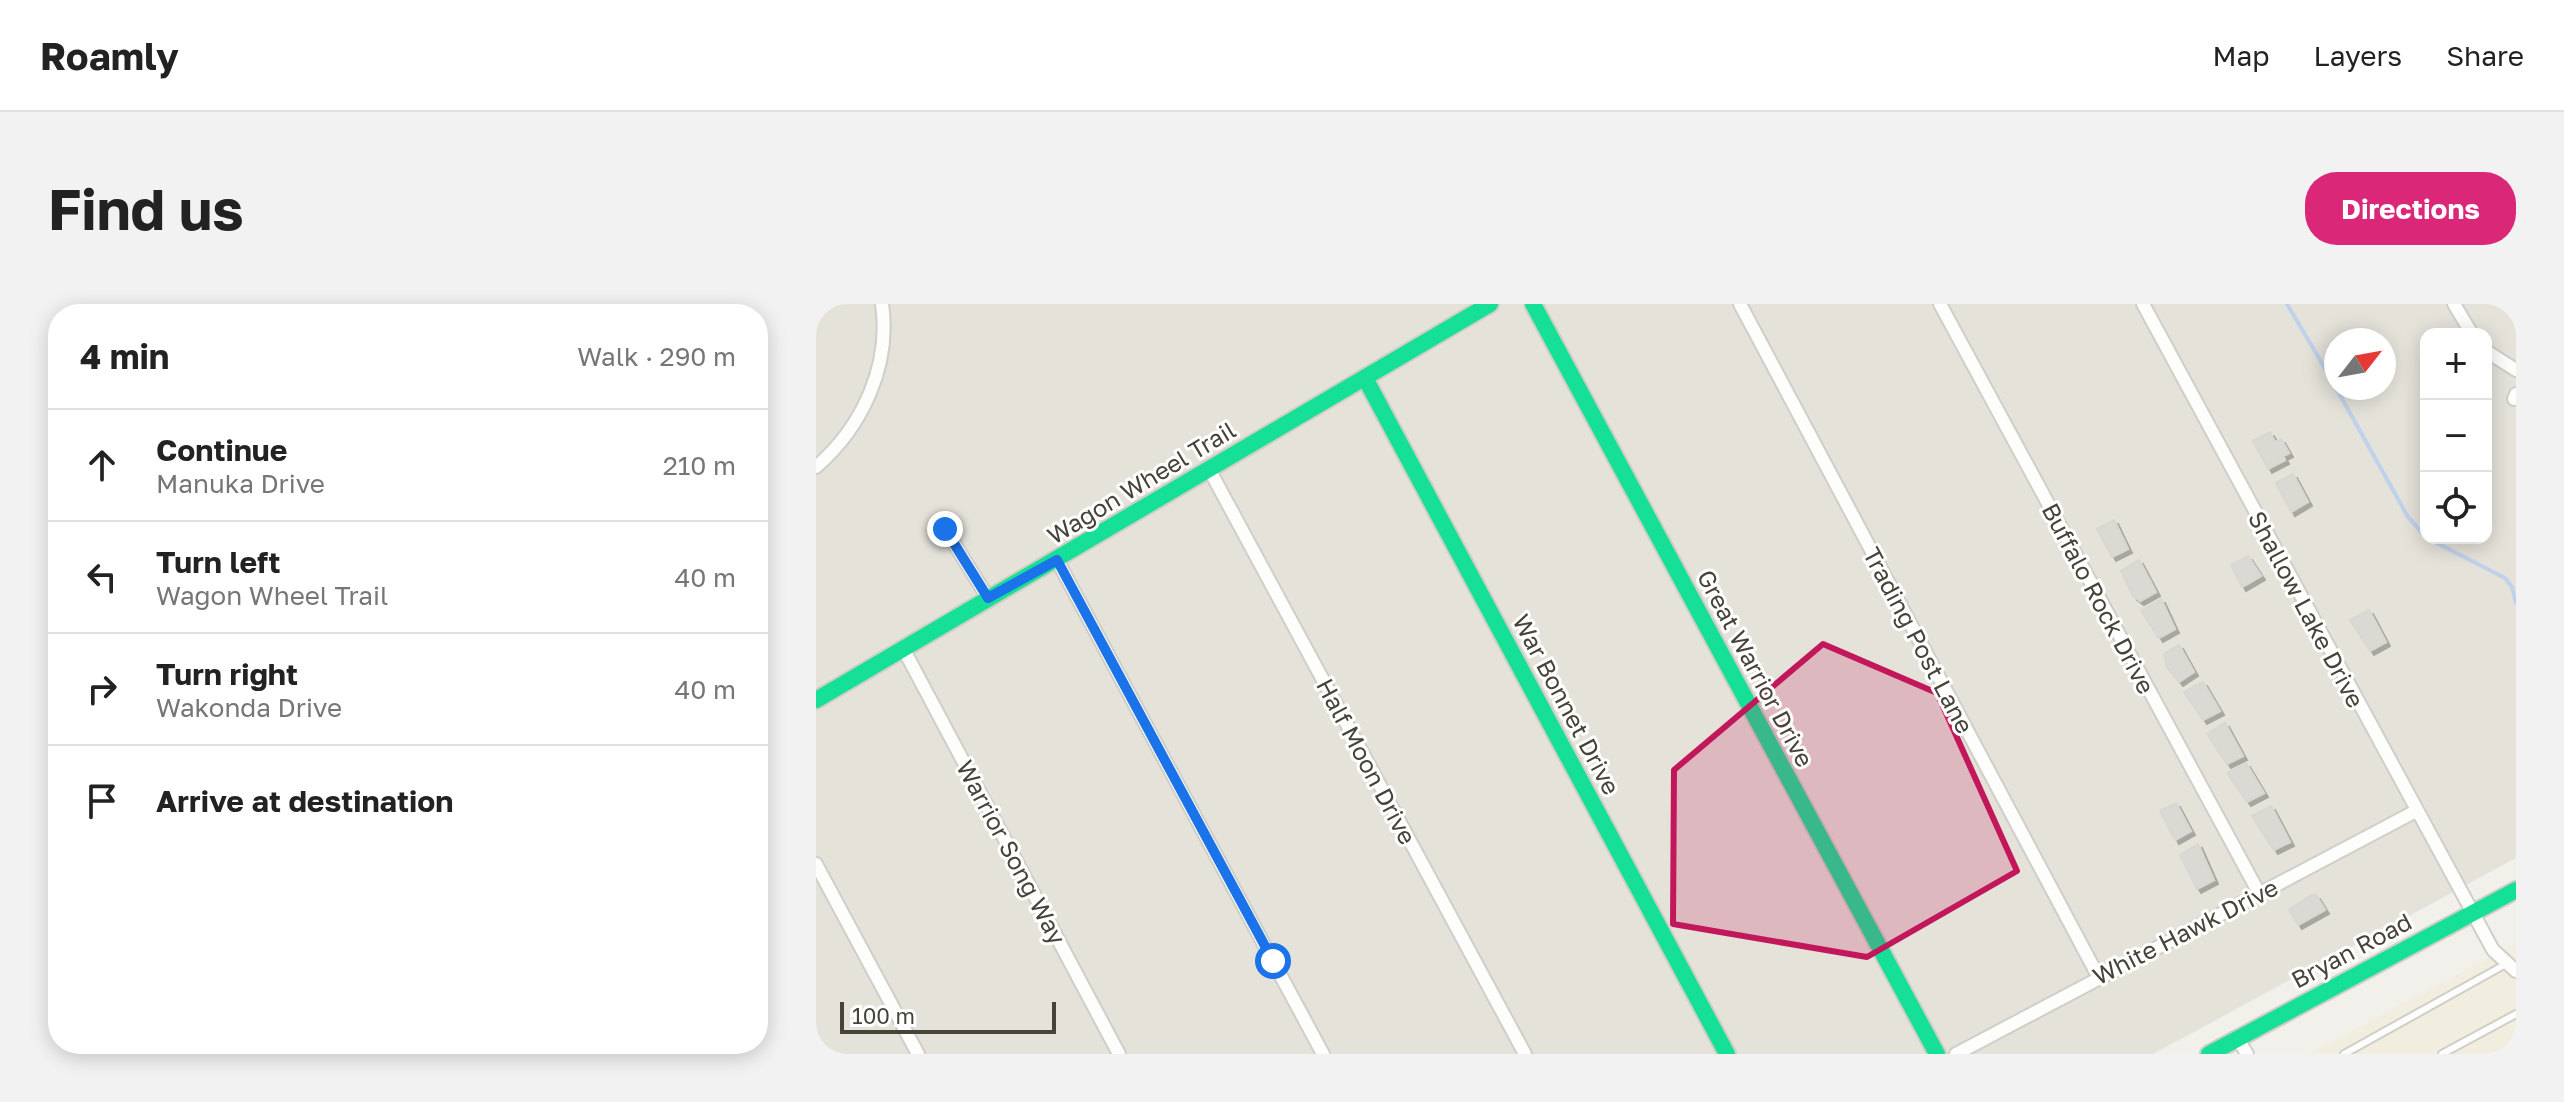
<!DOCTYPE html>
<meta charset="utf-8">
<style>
body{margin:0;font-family:"Golos Text",sans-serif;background:#f2f2f2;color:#222}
.controls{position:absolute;right:24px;top:24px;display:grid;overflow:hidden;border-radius:16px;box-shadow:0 4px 20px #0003}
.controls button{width:72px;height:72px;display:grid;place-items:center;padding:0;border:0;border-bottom:2px solid #e0e0e0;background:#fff;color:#222;font:40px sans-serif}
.compass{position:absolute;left:1508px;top:24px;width:72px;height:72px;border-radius:50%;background:#fff;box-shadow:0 4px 20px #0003;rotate:59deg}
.scale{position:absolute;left:24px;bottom:20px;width:216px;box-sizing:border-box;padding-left:8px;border:4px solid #464338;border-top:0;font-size:22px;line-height:28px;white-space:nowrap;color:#464338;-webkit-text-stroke:6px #fff;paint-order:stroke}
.stop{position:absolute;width:24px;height:24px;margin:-18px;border:6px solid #1a73e8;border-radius:50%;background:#fff}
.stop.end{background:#1a73e8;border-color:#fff;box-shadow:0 2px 8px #0008}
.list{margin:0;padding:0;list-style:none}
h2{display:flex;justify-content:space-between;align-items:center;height:104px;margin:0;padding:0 32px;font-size:34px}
h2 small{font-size:26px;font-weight:400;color:#767676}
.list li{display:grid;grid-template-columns:52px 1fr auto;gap:24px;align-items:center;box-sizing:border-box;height:112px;padding:0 32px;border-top:2px solid #e0e0e0}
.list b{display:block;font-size:30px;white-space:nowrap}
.list p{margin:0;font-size:26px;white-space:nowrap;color:#767676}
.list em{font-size:26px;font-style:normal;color:#767676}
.icon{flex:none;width:44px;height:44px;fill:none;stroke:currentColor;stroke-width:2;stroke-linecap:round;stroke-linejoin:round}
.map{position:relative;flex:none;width:1700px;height:750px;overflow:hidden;border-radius:32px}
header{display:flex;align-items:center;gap:48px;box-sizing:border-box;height:112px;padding:0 40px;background:#fff;border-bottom:2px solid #e0e0e0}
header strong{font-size:38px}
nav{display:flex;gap:44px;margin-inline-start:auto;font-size:28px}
.intro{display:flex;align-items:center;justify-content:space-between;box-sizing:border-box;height:192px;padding:0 48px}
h1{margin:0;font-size:56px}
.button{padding:20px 36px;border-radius:32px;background:#db2777;color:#fff;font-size:28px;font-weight:700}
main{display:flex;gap:48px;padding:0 48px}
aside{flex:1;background:#fff;border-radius:32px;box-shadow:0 4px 20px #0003}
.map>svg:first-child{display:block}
</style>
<header>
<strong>Roamly</strong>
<nav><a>Map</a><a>Layers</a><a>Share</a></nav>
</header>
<div class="intro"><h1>Find us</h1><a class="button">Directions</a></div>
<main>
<aside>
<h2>4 min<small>Walk · 290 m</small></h2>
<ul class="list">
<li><svg class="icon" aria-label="ahead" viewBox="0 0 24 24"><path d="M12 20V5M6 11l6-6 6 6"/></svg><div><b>Continue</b><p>Manuka Drive</p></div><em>210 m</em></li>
<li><svg class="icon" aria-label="left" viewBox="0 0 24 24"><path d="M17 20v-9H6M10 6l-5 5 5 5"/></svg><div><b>Turn left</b><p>Wagon Wheel Trail</p></div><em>40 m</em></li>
<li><svg class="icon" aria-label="right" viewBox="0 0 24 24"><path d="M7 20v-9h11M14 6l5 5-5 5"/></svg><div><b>Turn right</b><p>Wakonda Drive</p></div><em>40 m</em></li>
<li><svg class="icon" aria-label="arrive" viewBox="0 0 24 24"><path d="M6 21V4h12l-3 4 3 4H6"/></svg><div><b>Arrive at destination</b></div></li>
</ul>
</aside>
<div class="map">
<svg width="1700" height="750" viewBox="0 0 1700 750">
<defs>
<filter id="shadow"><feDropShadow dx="4" dy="4" stdDeviation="0" flood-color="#0004"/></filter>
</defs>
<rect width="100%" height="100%" fill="#f1f0eb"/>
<path fill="#e4e2d9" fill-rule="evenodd" d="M0 0H1700V554L1337 750H0ZM1610 30H1670V234H1610ZM1520 36H1568V84H1520Z"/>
<polygon fill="#f2eedf" points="1700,639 1700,750 1493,750"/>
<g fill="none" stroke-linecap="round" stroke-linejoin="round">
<g stroke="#bfd2eb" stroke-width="4">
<polyline points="1471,0 1520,83"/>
<polyline points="1520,84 1592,213 1610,233"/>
<polyline points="1611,234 1689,274 1696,283 1700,299"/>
</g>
</g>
<g fill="#dad9d4" stroke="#d9d7d1" stroke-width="2" filter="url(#shadow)">
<polygon points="1454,128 1459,138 1465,135 1473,149 1467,152 1469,156 1452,165 1437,137"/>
<polygon points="1477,170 1492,198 1475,208 1460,179"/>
<polygon points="1298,216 1312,245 1296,253 1281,225"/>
<polygon points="1432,252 1445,272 1426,283 1415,261"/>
<polygon points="1323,256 1340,288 1324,297 1317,292 1305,267"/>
<polygon points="1345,295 1359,325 1343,334 1325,307"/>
<polygon points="1553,306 1570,338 1554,347 1534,316"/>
<polygon points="1363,341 1378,368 1363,378 1351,363 1348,350"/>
<polygon points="1387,378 1404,407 1387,416 1368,388"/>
<polygon points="1409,419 1427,452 1411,460 1391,430"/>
<polygon points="1430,459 1448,489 1431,498 1411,469"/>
<polygon points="1360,499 1375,527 1359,536 1344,507"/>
<polygon points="1455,502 1474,538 1458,546 1436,512"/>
<polygon points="1382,540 1398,576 1381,585 1364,551"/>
<polygon points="1495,591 1500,591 1509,606 1482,621 1473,606"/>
</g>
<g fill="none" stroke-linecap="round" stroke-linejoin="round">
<g stroke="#cfcec9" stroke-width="10">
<g id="lane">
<polyline points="1528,750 1690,660"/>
<polyline points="1626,750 1700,710"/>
</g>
</g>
<g stroke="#cfcec9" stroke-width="16">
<g id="street">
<polyline points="924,0 1282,672"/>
<polyline points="1124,0 1443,589"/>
<polyline points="1327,0 1677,646 1700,667"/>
<polyline points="1638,0 1656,30"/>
<polyline points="1670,47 1700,66"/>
<polyline points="1698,95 1700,90"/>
<path d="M0 163C46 123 75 62 66 0"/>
<polyline points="393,165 709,750"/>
<polyline points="129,225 172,294"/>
<polyline points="241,256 507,750"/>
<polyline points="88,346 303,750"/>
<polyline points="0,560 102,750"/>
<polyline points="1422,735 1431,750"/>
<polyline points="1140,750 1600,507"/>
</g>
</g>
<g stroke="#cfcec3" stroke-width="20">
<g id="fast">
<polyline points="717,0 1121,750"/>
<polyline points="549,74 911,750"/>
<polyline points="0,396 674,0"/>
<polyline points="1393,750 1700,586"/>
</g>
</g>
<use href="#lane" stroke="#fdfdfc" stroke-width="6"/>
<use href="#street" stroke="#fdfdfc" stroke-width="12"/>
<use href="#fast" stroke="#16e098" stroke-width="16"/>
</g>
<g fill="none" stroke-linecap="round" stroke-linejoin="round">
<polyline stroke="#1a73e8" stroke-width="10" points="129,225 172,294 241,256 457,657"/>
</g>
<path fill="#c2185b" fill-opacity="0.2" stroke="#c2185b" stroke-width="6" stroke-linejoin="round" d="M1007 340 1121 389 1201 567 1051 653 857 620 858 466Z"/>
<g text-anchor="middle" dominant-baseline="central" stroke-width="6" stroke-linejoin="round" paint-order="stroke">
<g font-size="24" fill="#464338" stroke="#fff">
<text transform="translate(325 178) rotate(-31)">Wagon Wheel Trail</text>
<text transform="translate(1283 294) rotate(62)">Buffalo Rock Drive</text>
<text transform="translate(1491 305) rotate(62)">Shallow Lake Drive</text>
<text transform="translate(1103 336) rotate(62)">Trading Post Lane</text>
<text transform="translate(940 364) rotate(62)">Great Warrior Drive</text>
<text transform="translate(751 400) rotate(62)">War Bonnet Drive</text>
<text transform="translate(551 457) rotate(62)">Half Moon Drive</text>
<text transform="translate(196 548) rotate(62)">Warrior Song Way</text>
<text transform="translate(1369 627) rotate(-27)">White Hawk Drive</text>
<text transform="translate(1535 646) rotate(-28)">Bryan Road</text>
</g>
</g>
</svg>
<div class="controls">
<button>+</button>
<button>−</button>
<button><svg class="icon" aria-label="locate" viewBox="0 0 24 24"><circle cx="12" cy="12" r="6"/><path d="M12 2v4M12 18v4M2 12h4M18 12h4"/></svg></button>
</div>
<svg class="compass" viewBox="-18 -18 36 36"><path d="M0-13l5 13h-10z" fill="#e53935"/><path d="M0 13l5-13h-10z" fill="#767676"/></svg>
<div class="scale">100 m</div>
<div class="stop" style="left:457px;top:657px"></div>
<div class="stop end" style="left:129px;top:225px"></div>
</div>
</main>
